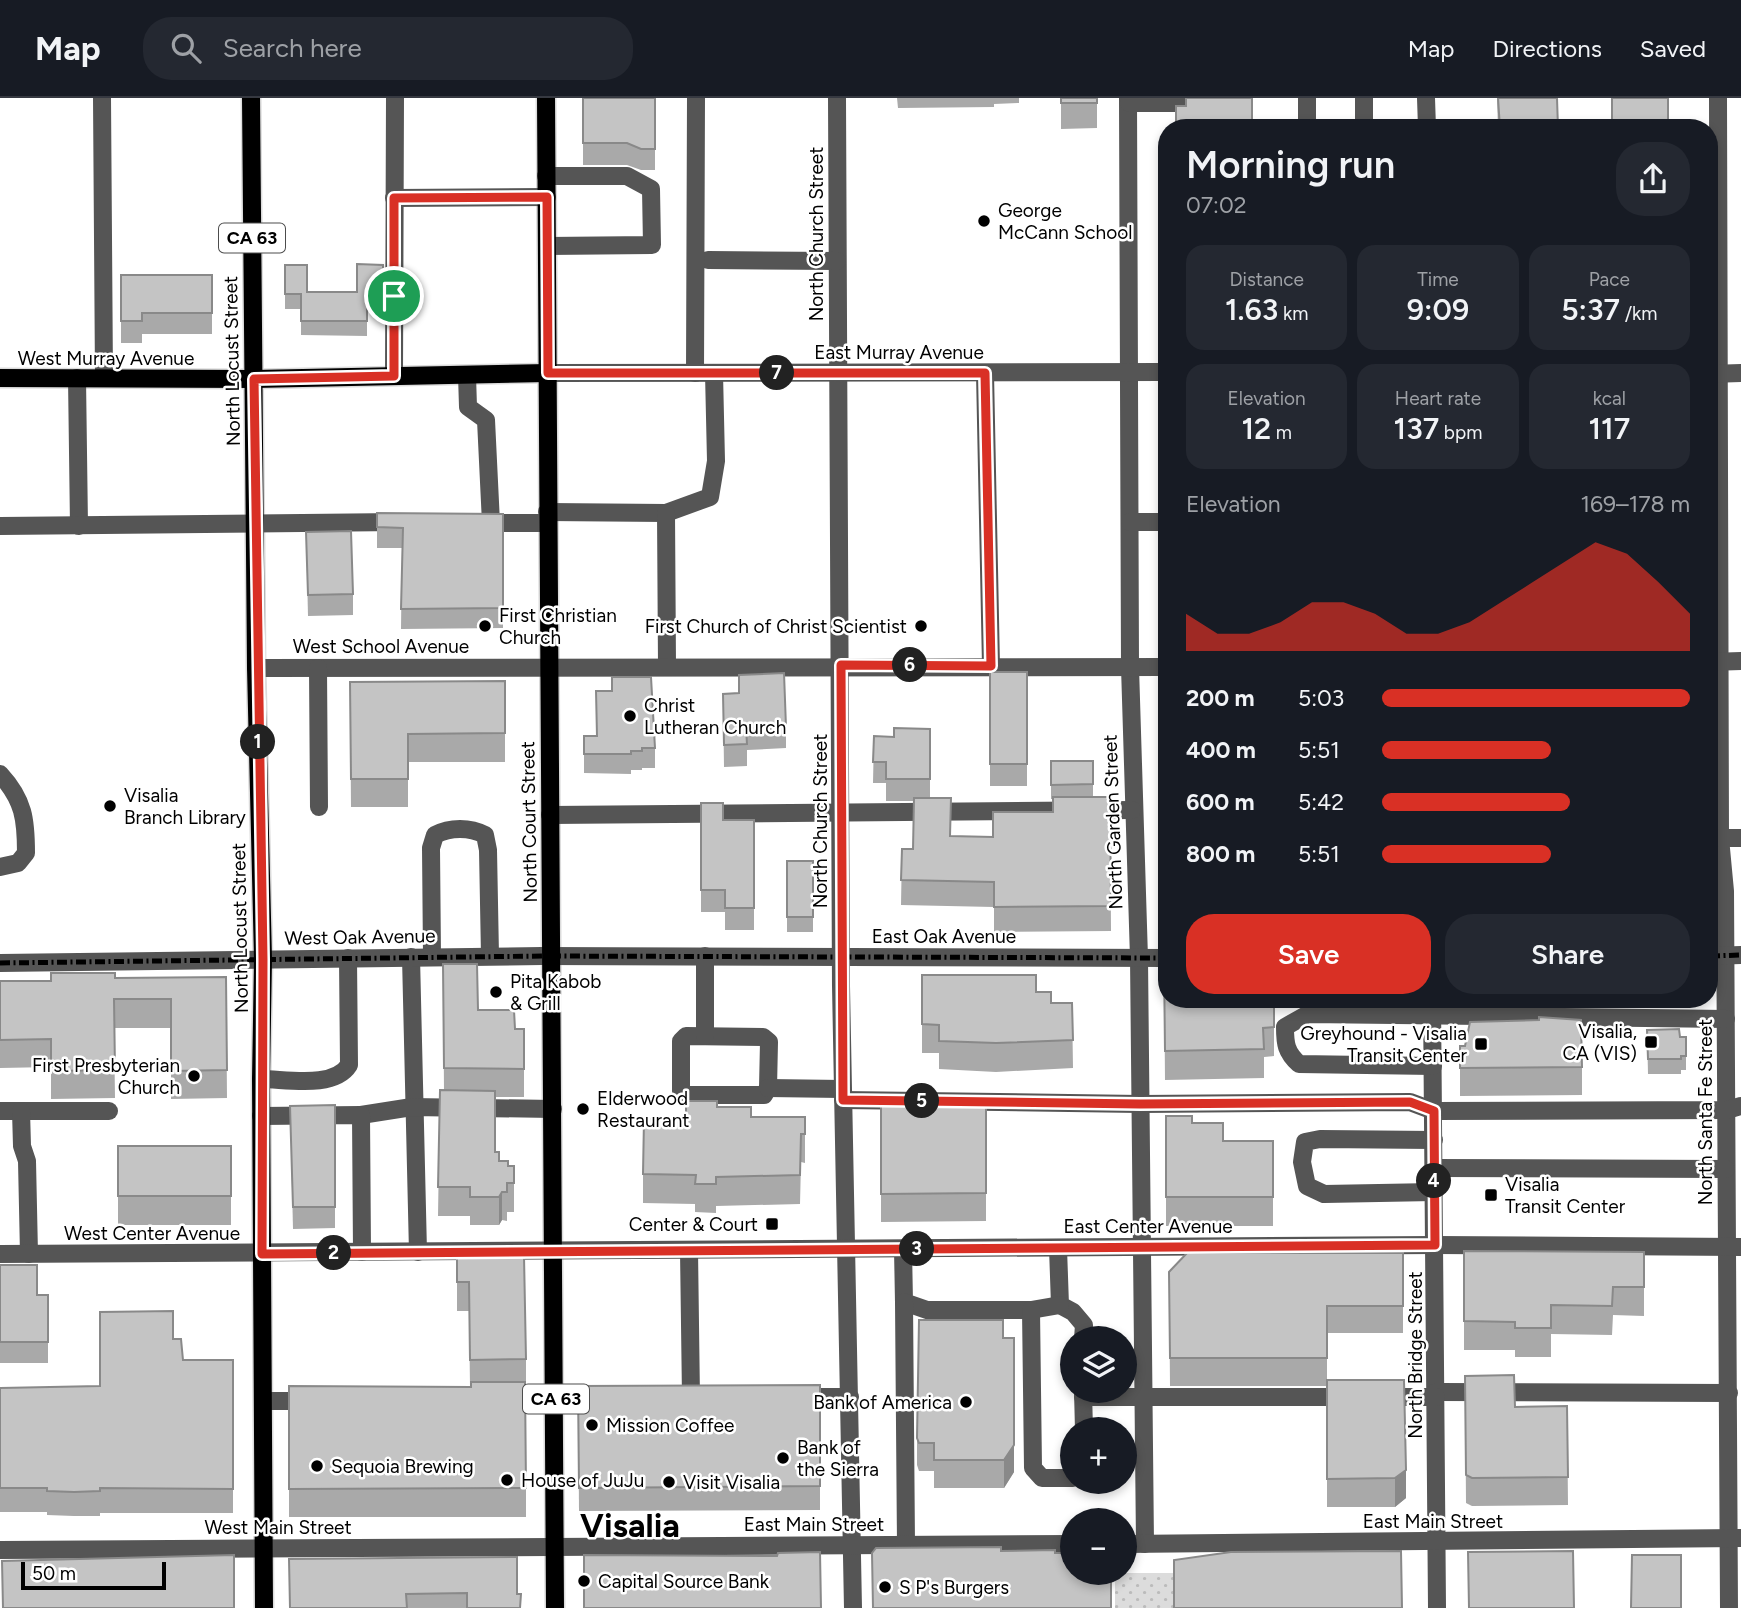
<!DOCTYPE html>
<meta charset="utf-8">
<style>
body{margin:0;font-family:Figtree,sans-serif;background:#242831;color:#f1f3f6;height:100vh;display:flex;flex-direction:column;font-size:26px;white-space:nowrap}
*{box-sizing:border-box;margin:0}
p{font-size:23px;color:#9ea1a6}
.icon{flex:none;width:38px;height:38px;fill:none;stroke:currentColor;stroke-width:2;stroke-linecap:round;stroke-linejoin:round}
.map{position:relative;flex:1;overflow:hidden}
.details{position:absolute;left:1158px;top:21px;width:560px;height:889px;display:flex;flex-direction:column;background:#171b24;border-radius:28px;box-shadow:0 4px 10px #0003}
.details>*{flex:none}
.controls{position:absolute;left:1060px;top:1228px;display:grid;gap:14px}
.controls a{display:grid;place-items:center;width:77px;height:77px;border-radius:50%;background:#171b24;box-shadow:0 4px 10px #0003;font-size:35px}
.scale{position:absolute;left:21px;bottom:18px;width:145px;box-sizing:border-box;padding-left:7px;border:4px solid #000;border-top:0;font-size:19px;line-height:24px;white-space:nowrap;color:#000;-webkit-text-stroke:5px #fff;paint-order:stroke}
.pin{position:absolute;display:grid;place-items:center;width:60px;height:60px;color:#fff;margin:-30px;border:4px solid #fff;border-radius:50%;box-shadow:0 2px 7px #0007}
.km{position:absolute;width:35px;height:35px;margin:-18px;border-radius:50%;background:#222;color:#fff;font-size:19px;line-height:35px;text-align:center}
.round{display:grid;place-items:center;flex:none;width:74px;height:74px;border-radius:28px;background:#242831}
.headline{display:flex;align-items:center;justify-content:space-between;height:119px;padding:0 28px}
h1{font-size:38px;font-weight:600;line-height:52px}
.metrics{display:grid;grid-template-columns:repeat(3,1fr);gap:10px;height:119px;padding:7px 28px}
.metrics div{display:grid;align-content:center;border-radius:18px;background:#242831;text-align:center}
.metrics b{font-size:30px;font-weight:600}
.metrics small{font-size:19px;font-weight:400}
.metrics p{font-size:19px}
.chart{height:196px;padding:14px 28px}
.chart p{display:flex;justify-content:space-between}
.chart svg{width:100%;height:126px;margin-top:7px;fill:#d93025;opacity:.7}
.primary-button{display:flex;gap:14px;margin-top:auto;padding:14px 28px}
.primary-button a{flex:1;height:80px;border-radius:28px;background:#d93025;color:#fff;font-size:28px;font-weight:600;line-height:80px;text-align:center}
.primary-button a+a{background:#242831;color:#f1f3f6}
ul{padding:0 28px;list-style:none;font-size:23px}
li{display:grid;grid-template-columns:112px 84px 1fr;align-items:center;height:52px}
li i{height:18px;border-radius:9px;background:#d93025}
header{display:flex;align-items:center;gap:42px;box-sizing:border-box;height:98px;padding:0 35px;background:#171b24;border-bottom:2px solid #363941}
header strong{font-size:33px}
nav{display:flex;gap:38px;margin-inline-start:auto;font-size:24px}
.search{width:490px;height:63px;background:#242831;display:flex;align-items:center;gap:18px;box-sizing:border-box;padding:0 24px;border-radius:28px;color:#9ea1a6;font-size:26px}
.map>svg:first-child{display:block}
.park{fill:url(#park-dots)}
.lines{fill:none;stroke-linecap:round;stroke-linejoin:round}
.major-casing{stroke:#dbdbdb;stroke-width:21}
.minor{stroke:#555;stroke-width:18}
.major{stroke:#000;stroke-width:18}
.rail{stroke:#000;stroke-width:5;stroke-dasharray:10 3.5 2 3.5;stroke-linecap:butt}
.wall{fill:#a9a9a9}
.shaded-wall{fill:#898989}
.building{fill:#c4c4c4;stroke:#898989;stroke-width:2}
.route-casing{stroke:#fff;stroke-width:14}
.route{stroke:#d93025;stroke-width:9}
.poi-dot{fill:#000;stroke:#fff;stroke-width:2.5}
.labels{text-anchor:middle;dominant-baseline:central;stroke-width:5;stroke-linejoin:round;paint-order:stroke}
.shield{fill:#fff;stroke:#4c4c4c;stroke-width:2}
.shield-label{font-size:18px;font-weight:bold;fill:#000}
.poi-label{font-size:19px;fill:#000;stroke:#fff;text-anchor:start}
.street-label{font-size:19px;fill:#000;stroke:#fff}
.town-label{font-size:33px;font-weight:bold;fill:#000;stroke:#fff}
</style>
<header>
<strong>Map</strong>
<div class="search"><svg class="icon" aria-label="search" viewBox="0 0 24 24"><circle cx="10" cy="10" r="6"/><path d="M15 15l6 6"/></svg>Search here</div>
<nav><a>Map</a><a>Directions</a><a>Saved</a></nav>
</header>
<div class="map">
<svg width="1741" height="1510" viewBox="0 0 1741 1510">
<defs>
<pattern id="park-dots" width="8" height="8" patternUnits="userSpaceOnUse" patternTransform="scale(1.75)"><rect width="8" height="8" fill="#dcdcdc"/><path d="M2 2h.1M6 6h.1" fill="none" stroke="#bbb" stroke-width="1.8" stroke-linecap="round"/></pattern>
</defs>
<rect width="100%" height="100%" fill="#fff"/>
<rect class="park" x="1115" y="1475" width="60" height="35"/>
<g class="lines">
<defs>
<g id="major">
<path d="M251,0L256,570L263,861L261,981L264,1510"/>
<path d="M546,0L555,1510"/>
<path d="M0,280L254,281L548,275"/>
</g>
</defs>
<use href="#major" class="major-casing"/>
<g class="minor">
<path d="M102,0L104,280"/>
<path d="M837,0L841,888L853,1510"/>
<path d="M1128,0L1130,569L1139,860L1145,1446"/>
<path d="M1307,0V30"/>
<path d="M1364,0V30"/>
<path d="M1426,0L1427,30"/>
<path d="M1718,0L1720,740L1725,793L1729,1510"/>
<path d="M1129,5H1243V0"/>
<path d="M546,78H627L651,91L652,147L547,148"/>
<path d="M394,100L547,99"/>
<path d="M708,162L837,163"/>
<path d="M548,275L1167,274"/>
<path d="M695,275L696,0"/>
<path d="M985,275L991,568"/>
<path d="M1710,276L1741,275"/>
<path d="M467,277L468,309L486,322L491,425"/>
<path d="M394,278L395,0"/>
<path d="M77,280L79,428"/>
<path d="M547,414L666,415L710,399L716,363L714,275"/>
<path d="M666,415L667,568"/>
<path d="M1130,424H1167"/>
<path d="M479,425H547"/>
<path d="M0,428L399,424"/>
<path d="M1710,564L1741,563"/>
<path d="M256,570L1167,569"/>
<path d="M318,570L319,709"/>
<path d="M0,676C24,702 26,722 26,755L18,765L0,769"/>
<path d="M550,717L1132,712"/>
<path d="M1720,740H1741"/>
<path d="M1710,858L1741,857"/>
<path d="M411,859L418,1154"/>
<path d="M432,859L431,750L435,737C450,729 470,729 485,737L488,752L490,858"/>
<path d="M0,865L542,858L1167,860"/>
<path d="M1432,901L1437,1510"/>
<path d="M686,938L763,939L769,944L768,990L764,997H687L681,993V943Z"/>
<path d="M705,938V858"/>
<path d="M1433,968L1299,966C1286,954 1285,946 1285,929L1308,916L1726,921"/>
<path d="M261,981C286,981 334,991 349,967L348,860"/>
<path d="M768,990L842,991"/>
<path d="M843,1002L1140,1006L1410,1004L1434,1013L1727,1012L1741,1008"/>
<path d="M0,1013H109"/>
<path d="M21,1013L22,1048L27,1063L29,1156"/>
<path d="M361,1017L412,1009L553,1011"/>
<path d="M261,1018L361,1017L362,1154"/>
<path d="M1434,1042L1320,1041L1305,1044L1302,1064L1307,1088L1324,1096L1434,1094"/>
<path d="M1434,1070L1726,1071"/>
<path d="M1058,1150L1060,1207L1073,1214L1084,1227L1083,1241"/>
<path d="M903,1151L904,1204L927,1212H1031L1060,1207"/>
<path d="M689,1152L691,1300"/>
<path d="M0,1156L1435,1147L1741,1149"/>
<path d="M904,1204L906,1447"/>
<path d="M1031,1212L1033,1370L1042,1380H1073"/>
<path d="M1083,1293L1084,1332"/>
<path d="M1436,1294L1729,1295"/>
<path d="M797,1299H850"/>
<path d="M1083,1299H1349"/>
<path d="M1380,1299H1436"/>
<path d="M503,1302L601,1301"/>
<path d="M264,1303H311"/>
<path d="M1125,1446L1741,1440"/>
<path d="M0,1452L1073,1446"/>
</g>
<use href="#major" class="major"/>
<g class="rail">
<path d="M1710,858L1741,857"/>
<path d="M0,865L542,858L1167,860"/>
</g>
</g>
<g class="wall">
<path d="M583,0H655V72H641L627,67H583Z"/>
<path d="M897,0H1019V5L994,6V9L898,10Z"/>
<path d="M1061,0H1097V30L1061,31Z"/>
<path d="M1497,0H1557L1558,30H1498Z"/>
<path d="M285,167L307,194H357L383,167V212H367V238L301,237V211H285Z"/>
<path d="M121,177H212V236H142V245H121Z"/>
<path d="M377,415L503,416V530L401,531L402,450H377Z"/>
<path d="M306,434L353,496V517L308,518Z"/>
<rect x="990" y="574" width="37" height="114"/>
<path d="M505,583V664H408V709H351L350,584Z"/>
<path d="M723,596L786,629V650L747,652V668L724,669Z"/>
<path d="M930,631V700L951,738L993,739L1053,714V701H1051V663H1093V699H1110L1111,833L994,834V809L901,807L902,751H913L914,703H886V685H873L874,638L894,639Z"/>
<path d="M584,638L655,650V670H642V672H631V676L584,675Z"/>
<path d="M701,705L723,722H754V832H725V814H701Z"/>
<rect x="787" y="763" width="26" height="71"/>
<path d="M1164,864L1274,901V958L1264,959V980L1165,982Z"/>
<path d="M443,866L478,912L515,931H524V999H495V1054L499,1063L508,1068H514V1114H507V1123L502,1122L499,1127H470V1118H438L440,992H444Z"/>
<path d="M922,877L1036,894L1051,905H1072L1073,970L996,974L939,971V955H922Z"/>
<path d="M226,879L227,1000L171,1001V930H114L115,1000L51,1001V969L0,970V883H51L115,880Z"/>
<path d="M1647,932L1680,939H1686V972H1681V976H1648Z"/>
<path d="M1460,948L1582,969V997L1460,998Z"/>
<path d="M986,1003V1123L881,1124V1004Z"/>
<path d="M335,1007V1130L293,1131L290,1008Z"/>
<path d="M717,1009L751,1019H805V1065L801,1064L800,1106L716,1108V1115L695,1114V1106L643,1105V1076L686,1021Z"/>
<path d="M1166,1018L1192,1025L1223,1043H1273V1128H1166Z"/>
<rect x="118" y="1048" width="113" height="79"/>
<path d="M1464,1153L1644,1154V1218L1613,1217L1612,1237L1551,1236V1259H1515V1252H1464Z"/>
<path d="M1403,1155V1235H1327V1282H1404L1406,1400L1395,1409H1327V1288H1170L1169,1174Z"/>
<path d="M457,1159L526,1261V1419H289V1288L470,1289L469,1213H457Z"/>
<path d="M0,1167L37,1197H48V1265H0Z"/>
<path d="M1003,1240L1014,1374L1004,1390H934V1373H919L917,1367V1340Z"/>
<path d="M173,1241L183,1262H233V1415H100V1418H74L47,1417V1414H0V1290L100,1288Z"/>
<path d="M1465,1278L1515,1309L1567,1308L1568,1407L1472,1408L1466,1405Z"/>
<path d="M820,1287V1412L579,1413L578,1288Z"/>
<path d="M289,1461L517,1496L521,1510H290Z"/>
</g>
<g class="shaded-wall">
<path d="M502,1094V1122L499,1127V1099Z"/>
<path d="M1014,1347V1374L1004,1390V1362Z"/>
<path d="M1406,1372V1400L1395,1409V1380Z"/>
</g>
<g class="building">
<path d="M583,0H655V51H641L627,45H583Z"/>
<rect x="1061" y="0" width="36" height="5"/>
<path d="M1186,0H1252V30H1176V8H1186Z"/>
<path d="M1498,0H1557L1558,30H1500Z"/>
<rect x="1612" y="0" width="56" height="30"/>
<path d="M357,166L383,167V197H367V223H301V196H285V167H307V194H357Z"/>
<path d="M121,177H212V215H142V223H121Z"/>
<path d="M377,415L503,416V510L401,511L403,430L377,429Z"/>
<path d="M351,433L353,496L308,497L306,434Z"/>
<rect x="990" y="574" width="37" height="92"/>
<path d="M784,575L786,629L746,630L747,646L724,647L723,596L739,595V577Z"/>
<path d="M612,579H651L655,650H642V653H631V656H584V638H597L596,593H612Z"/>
<path d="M505,583V635L408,636V681H351L350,584Z"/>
<path d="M894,630L930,631V681H886V664H873L874,638L894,639Z"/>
<path d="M1051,663H1093V686L1051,687Z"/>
<path d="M1053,699H1110L1111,808L994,809V784L901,782L902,751H913L914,700H951L950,738L993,739V714H1053Z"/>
<path d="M701,705H723V722H754V810H725V792H701Z"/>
<rect x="787" y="763" width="26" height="56"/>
<path d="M1167,861V901H1274V929L1263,930L1264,951L1165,953L1164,864Z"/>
<path d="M443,866H477L478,912H514L515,931H524V971L444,970Z"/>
<path d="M51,875H115V880L226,879L227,972L171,973V901H114L115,972L51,973V941L0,942V883H51Z"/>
<path d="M922,877H1036V894H1051V905H1072L1073,942L996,945L939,943V927L922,926Z"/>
<path d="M1539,919L1581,922L1582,969L1460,970V948H1465L1470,924L1539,922Z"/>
<path d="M1679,931L1680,939H1686V958H1681V961H1648L1647,932Z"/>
<path d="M440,992L495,993V1054H499V1063H508V1068H514V1085H507V1094H502L499,1099H470V1089H438Z"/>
<path d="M686,1003H717V1009H751V1019H805V1036H801L800,1077L716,1079V1086H695L696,1077L643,1076L644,1021H686Z"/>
<path d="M986,1003V1095L881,1096V1004Z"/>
<path d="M335,1007V1109H293L290,1008Z"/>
<path d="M1166,1018H1192V1025H1223V1043H1273V1099H1166Z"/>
<rect x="118" y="1048" width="113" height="50"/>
<path d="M1464,1153L1644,1154V1189H1613L1612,1208L1551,1207V1230H1515V1224L1464,1223Z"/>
<path d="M1187,1155H1403V1208H1327V1260H1170L1169,1174Z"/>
<path d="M524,1158L526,1261L470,1262L469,1184H457V1159Z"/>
<path d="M0,1167H37V1197H48V1244H0Z"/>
<path d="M173,1213V1241H181L183,1262H233V1391L100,1390V1393L74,1394L47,1393V1390H0V1290L100,1288V1214Z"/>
<path d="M919,1222H1003V1240H1014V1347L1004,1362H934V1345H919L917,1340Z"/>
<path d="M1514,1277L1515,1309L1567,1308L1568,1379L1472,1380L1466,1377L1465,1278Z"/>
<path d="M1327,1282H1404L1406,1372L1395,1380L1327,1381Z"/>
<path d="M471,1284H525L526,1390L289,1391V1288L471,1289Z"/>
<path d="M820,1287V1388L579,1390L578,1288Z"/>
<path d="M1001,1449V1453L1055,1452V1455H1073V1475H1111V1510H873L872,1455L876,1450Z"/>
<path d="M1401,1453L1402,1510H1174V1462L1231,1454Z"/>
<path d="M1573,1453L1574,1510H1469L1468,1454Z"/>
<path d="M820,1454L821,1510H584V1457L777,1458L778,1455Z"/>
<path d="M234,1457V1510H3L2,1463Z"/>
<path d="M1632,1457H1681V1510H1631Z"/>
<path d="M517,1459V1496H521L520,1510H467V1495L406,1496L407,1510H290L289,1461Z"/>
</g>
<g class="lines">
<defs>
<path id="route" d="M547,99L548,275H985L991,568L841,567L843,1002L1140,1006L1410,1004L1434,1013L1435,1147L262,1156L263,861L254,281L394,278V100Z"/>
</defs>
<use href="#route" class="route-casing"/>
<use href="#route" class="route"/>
</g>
<g class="poi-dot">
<circle cx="984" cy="123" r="7"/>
<circle cx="485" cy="528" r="7"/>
<circle cx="921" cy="528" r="7"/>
<circle cx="630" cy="618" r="7"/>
<circle cx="110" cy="708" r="7"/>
<circle cx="496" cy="894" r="7"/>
<rect x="1644" y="937" width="14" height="14" rx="3.5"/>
<rect x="1474" y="939" width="14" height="14" rx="3.5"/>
<circle cx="194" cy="978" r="7"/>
<circle cx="583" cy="1011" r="7"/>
<rect x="1484" y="1090" width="14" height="14" rx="3.5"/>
<rect x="765" y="1119" width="14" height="14" rx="3.5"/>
<circle cx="966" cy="1304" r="7"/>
<circle cx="592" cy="1327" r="7"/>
<circle cx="783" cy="1360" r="7"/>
<circle cx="317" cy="1368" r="7"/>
<circle cx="507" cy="1382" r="7"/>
<circle cx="669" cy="1384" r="7"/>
<circle cx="584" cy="1483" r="7"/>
<circle cx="885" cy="1489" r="7"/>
</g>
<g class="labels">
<g class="shield">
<rect x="219" y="125.5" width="66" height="29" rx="5"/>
<rect x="523" y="1286.5" width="66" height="29" rx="5"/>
</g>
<g class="shield-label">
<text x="252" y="140">CA 63</text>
<text x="556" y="1301">CA 63</text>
</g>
<g class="poi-label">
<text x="998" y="112">George<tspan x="998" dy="22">McCann School</tspan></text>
<text x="499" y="517">First Christian<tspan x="499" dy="22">Church</tspan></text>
<text x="907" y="528" text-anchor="end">First Church of Christ Scientist</text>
<text x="644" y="607">Christ<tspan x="644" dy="22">Lutheran Church</tspan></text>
<text x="124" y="697">Visalia<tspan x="124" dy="22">Branch Library</tspan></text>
<text x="510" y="883">Pita Kabob<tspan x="510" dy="22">&amp; Grill</tspan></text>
<text x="1637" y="933" text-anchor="end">Visalia,<tspan x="1637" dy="22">CA (VIS)</tspan></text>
<text x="1467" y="935" text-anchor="end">Greyhound - Visalia<tspan x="1467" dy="22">Transit Center</tspan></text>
<text x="180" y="967" text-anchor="end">First Presbyterian<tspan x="180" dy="22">Church</tspan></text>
<text x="597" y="1000">Elderwood<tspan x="597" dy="22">Restaurant</tspan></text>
<text x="1505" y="1086">Visalia<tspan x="1505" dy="22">Transit Center</tspan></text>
<text x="758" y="1126" text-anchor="end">Center &amp; Court</text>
<text x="952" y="1304" text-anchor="end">Bank of America</text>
<text x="606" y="1327">Mission Coffee</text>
<text x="797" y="1349">Bank of<tspan x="797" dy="22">the Sierra</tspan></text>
<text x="331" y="1368">Sequoia Brewing</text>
<text x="521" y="1382">House of JuJu</text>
<text x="683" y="1384">Visit Visalia</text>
<text x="598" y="1483">Capital Source Bank</text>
<text x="899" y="1489">S P's Burgers</text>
</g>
<g class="street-label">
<text transform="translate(816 136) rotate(-90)">North Church Street</text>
<text x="899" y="254">East Murray Avenue</text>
<text x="106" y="260">West Murray Avenue</text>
<text transform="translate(232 263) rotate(-91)">North Locust Street</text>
<text x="381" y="548">West School Avenue</text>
<text transform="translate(820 723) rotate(-90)">North Church Street</text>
<text transform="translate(529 724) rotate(-91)">North Court Street</text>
<text transform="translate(1113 724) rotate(-92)">North Garden Street</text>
<text transform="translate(240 830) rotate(-91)">North Locust Street</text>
<text x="944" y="838">East Oak Avenue</text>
<text transform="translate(360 839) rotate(-1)">West Oak Avenue</text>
<text transform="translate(1705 1014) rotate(-90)">North Santa Fe Street</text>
<text x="1148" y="1128">East Center Avenue</text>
<text x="152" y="1135">West Center Avenue</text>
<text transform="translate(1415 1257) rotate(-90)">North Bridge Street</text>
<text x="1433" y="1423">East Main Street</text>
<text x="814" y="1426">East Main Street</text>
<text x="278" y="1429">West Main Street</text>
</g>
<g class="town-label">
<text x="630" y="1427">Visalia</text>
</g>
</g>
</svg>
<div class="controls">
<a><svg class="icon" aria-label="layers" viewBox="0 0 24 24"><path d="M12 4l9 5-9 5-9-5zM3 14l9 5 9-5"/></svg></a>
<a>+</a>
<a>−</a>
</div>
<div class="scale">50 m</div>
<div class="pin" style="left:394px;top:198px;background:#1e9e55"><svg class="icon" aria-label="arrive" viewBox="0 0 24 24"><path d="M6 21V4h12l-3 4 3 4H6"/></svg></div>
<b class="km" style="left:258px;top:644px">1</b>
<b class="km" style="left:334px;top:1155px">2</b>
<b class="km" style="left:917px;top:1151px">3</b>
<b class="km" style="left:1434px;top:1083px">4</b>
<b class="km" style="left:922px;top:1003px">5</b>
<b class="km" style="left:910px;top:567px">6</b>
<b class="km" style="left:777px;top:275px">7</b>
<section class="details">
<div class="headline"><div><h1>Morning run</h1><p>07:02</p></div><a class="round"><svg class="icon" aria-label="share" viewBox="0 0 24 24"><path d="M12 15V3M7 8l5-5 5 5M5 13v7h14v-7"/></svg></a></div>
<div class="metrics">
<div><p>Distance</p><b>1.63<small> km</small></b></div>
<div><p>Time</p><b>9:09</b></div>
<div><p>Pace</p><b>5:37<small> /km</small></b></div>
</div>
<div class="metrics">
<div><p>Elevation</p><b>12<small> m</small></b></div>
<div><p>Heart rate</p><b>137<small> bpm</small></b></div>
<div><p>kcal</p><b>117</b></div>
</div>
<div class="chart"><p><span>Elevation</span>169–178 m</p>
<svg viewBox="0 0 160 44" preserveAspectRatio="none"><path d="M0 44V31L10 38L20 38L30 34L40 27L50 27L60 31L70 38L80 38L90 34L100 27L110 20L120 13L130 6L140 10L150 20L160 31V44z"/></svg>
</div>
<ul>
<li><b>200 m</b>5:03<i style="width:100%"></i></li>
<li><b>400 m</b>5:51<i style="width:55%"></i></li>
<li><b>600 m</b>5:42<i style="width:61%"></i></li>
<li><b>800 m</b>5:51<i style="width:55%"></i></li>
</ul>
<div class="primary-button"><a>Save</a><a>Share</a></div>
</section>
</div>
